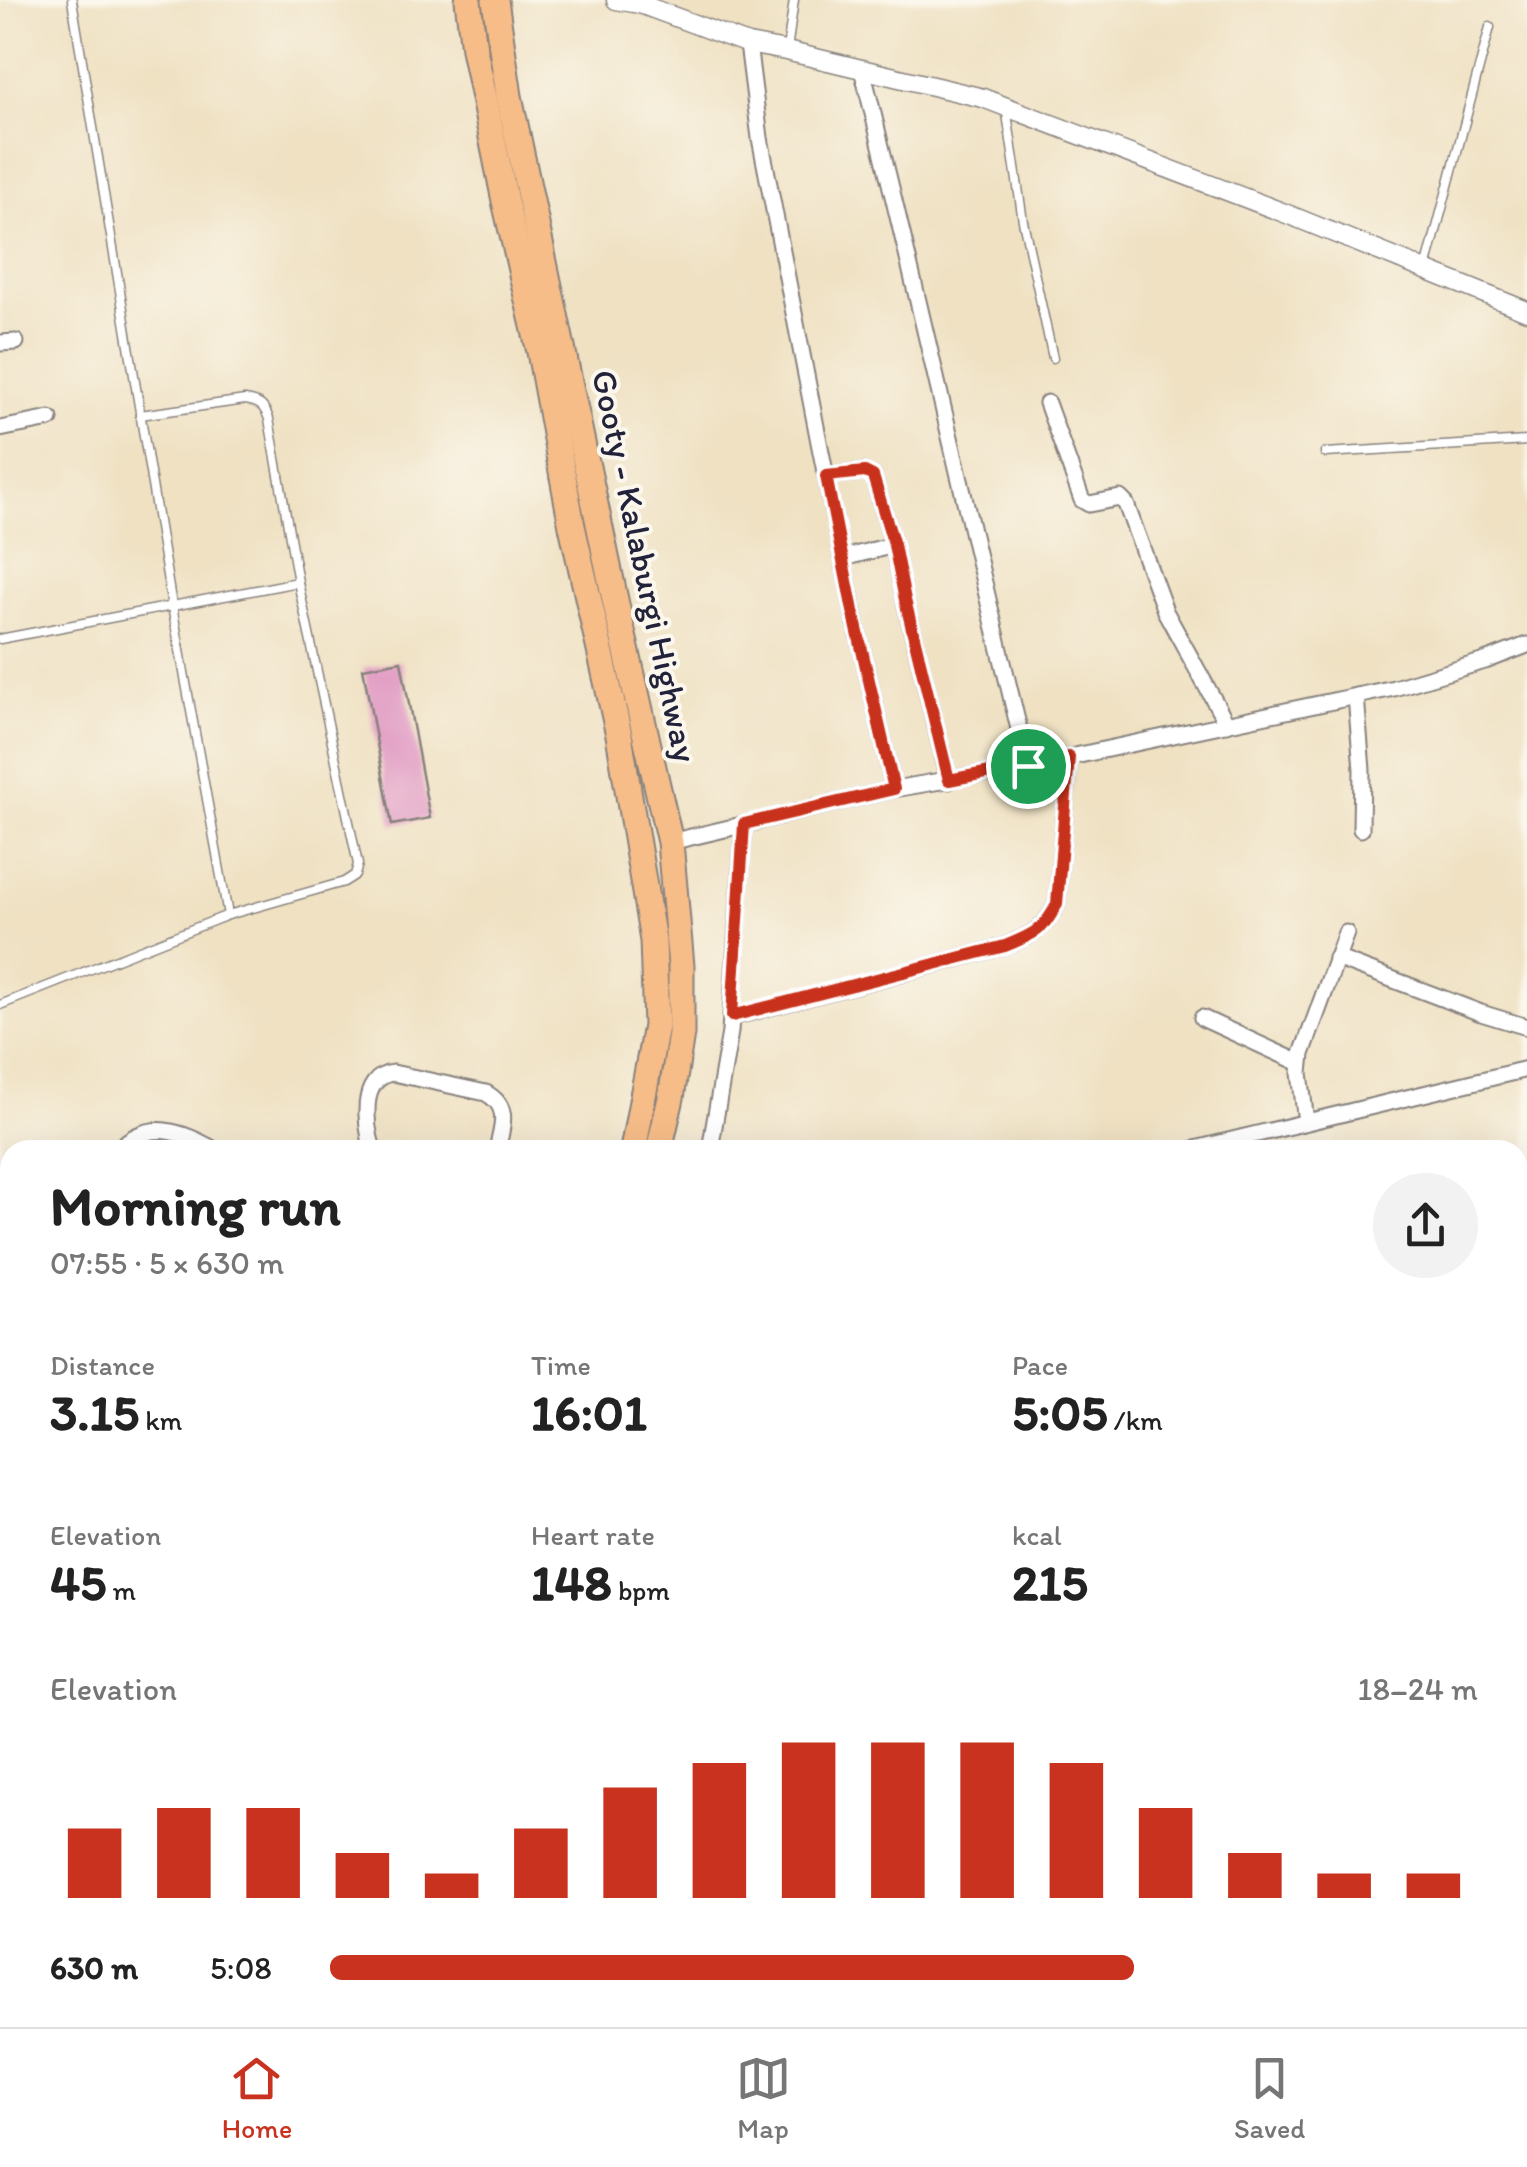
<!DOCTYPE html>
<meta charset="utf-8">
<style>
body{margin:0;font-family:Itim,sans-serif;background:#f2f2f2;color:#222;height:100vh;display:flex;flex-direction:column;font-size:38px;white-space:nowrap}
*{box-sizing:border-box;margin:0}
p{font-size:32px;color:#767676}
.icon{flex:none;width:55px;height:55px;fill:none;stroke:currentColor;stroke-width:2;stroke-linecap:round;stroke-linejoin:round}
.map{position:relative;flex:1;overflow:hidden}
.panel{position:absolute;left:0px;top:1140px;width:1528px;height:888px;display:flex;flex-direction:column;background:#fff;border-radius:30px 30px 0 0;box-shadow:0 10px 40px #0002}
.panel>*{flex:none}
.pin{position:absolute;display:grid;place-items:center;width:85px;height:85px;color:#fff;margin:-42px;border:5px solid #fff;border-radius:50%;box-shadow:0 2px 10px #0007}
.round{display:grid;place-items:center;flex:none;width:105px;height:105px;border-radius:52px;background:#f2f2f2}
.headline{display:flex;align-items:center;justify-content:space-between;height:170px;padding:0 50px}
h1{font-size:55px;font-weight:700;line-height:75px}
.stats{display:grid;grid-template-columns:repeat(3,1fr);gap:15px;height:170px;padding:10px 50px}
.stats div{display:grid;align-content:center}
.stats b{font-size:50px;font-weight:700}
.stats small{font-size:28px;font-weight:400}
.stats p{font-size:28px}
.chart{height:280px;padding:20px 50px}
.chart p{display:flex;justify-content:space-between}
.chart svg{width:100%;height:180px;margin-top:10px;stroke:#c8321e;stroke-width:6}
ul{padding:0 50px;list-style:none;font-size:32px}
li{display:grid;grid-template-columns:160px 120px 1fr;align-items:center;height:75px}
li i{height:25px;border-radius:12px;background:#c8321e}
.tab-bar{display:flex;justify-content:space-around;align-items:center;height:140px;border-top:2px solid #e0e0e0;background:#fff;font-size:28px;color:#767676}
.tab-bar a{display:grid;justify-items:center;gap:5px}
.tab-bar .selected{color:#c8321e}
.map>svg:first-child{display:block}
.building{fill:#e29fc5}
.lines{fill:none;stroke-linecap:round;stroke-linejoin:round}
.service-casing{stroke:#88827e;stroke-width:11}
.minor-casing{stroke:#88827e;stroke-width:19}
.tertiary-casing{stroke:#88827e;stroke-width:21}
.trunk-casing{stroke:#88827e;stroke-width:29}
.service{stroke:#fff;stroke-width:8}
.minor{stroke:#fff;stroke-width:15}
.tertiary{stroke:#fff;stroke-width:18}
.trunk{stroke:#f7bd88;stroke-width:25}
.route-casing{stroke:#fff;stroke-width:20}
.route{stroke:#c8321e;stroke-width:12}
.labels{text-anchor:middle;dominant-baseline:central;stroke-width:8;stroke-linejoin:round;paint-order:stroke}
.street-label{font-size:35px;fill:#22223b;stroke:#fbf7ec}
</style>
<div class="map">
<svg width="1527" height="2027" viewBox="0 0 1527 2027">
<rect width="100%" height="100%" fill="#fbf7ec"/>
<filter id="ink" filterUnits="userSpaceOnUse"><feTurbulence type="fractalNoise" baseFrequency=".01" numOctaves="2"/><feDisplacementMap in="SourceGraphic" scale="20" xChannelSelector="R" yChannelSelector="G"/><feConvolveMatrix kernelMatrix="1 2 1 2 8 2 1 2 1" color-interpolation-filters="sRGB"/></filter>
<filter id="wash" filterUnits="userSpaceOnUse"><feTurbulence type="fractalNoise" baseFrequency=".0048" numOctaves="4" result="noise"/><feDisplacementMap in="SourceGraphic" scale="40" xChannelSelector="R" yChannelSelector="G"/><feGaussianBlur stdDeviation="2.25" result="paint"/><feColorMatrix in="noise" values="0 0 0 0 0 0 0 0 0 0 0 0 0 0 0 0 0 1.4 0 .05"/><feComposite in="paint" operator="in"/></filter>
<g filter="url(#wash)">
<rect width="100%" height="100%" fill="#efe1c2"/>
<g id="blocks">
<path class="building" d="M401,661L430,818L392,825L363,668Z"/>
</g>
</g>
<g filter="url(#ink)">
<use href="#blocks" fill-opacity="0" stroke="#88827e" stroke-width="2.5"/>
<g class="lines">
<defs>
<g id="service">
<path d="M72,0L172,606L228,915"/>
<path d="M787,50L794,0"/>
<path d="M1006,107L1023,221L1053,358"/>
<path d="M1426,269L1490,27"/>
<path d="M1325,453L1527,441"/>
<path d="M0,639L298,582"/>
<path d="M0,1005L228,915L344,882L355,875L358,864L356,855L298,582L269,419C264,405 259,402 245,400L140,415"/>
</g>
<g id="minor">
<path d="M748,44L760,138L819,442L853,611L894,789"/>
<path d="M862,69C920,301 971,534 1028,766"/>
<path d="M0,343L16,342"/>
<path d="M1047,403L1082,500L1089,504L1120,498L1126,504L1165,611L1227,724"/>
<path d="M0,429L50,419"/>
<path d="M826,476L865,472L873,476L894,545L905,601L949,781"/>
<path d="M843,558L894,545"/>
<path d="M1356,696L1362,770L1361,829"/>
<path d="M670,842L894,789L1028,766L1394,688L1485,661L1527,645"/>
<path d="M1336,958L1481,1013L1527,1027"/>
<path d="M732,1017L1005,946C1032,935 1044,930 1057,904L1069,757"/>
<path d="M1202,1018L1300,1063"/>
<path d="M1306,1122L1300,1073L1302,1054L1346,933"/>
<path d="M117,1150C150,1118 180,1131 215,1150"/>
<path d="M373,1150C366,1126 358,1077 393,1073L486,1093C511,1107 502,1127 497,1150"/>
<path d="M710,1150L730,1032L744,824"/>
<path d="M1191,1150L1527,1069"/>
<path d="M1518,1259L1527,1257"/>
<path d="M0,1265L10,1251"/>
<path d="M0,1310L9,1349"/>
<path d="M1518,1453L1527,1451"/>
<path d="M0,1466L10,1468"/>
<path d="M0,1579L10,1581"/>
<path d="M1518,1681L1527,1679"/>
<path d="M0,1689L10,1691"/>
<path d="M0,1803L10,1805"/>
<path d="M0,1913L10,1915"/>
<path d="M126,2027L128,2018"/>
</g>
<g id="tertiary">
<path d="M616,0L640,4L748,44L786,51L983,98L1287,214L1527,311"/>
<path d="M1518,1889L1527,1887"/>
<path d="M1518,1913L1527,1911"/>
<path d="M436,2018L474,2027"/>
<path d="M507,2027L636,2018"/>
<path d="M947,2027L1077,2018"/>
</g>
<g id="trunk">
<path d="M468,0L474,49L505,201L540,352L572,526L619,735L653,941L656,1026L633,1150"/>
<path d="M495,0L509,96L617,609L670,842L681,966V1034L671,1098L659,1150"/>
<path d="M358,2027L364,2018"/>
<path d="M389,2027L394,2018"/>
</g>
</defs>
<use href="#service" class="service-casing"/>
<use href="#minor" class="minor-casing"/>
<use href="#tertiary" class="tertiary-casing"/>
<use href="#trunk" class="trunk-casing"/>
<use href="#service" class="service"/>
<use href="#minor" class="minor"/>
<use href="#tertiary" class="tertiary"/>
<use href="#trunk" class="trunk"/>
</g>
</g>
<g class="lines" filter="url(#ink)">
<defs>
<path id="route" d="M865,472L873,476L894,545L905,600L949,780L1069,757L1057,904C1044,931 1032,935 1005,946L732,1016L744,824L894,789L853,611L826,476Z"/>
</defs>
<use href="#route" class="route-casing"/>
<use href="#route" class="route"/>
</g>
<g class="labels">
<g class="street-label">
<text transform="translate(645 566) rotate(78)">Gooty - Kalaburgi Highway</text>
</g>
</g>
</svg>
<div class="pin" style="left:1028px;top:766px;background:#1e9e55"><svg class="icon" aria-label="arrive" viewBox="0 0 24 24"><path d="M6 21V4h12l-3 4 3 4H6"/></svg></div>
<section class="panel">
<div class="headline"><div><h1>Morning run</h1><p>07:55 · 5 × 630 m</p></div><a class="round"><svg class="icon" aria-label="share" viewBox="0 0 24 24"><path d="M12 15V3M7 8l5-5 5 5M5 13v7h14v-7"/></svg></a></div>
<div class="stats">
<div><p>Distance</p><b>3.15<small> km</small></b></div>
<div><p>Time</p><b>16:01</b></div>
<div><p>Pace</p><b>5:05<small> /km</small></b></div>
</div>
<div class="stats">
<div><p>Elevation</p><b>45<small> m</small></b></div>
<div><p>Heart rate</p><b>148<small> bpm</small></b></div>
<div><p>kcal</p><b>215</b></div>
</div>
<div class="chart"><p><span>Elevation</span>18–24 m</p>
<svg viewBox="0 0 160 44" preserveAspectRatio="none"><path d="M5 44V27M15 44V22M25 44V22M35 44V33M45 44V38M55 44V27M65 44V17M75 44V11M85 44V6M95 44V6M105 44V6M115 44V11M125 44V22M135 44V33M145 44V38M155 44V38"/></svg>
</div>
<ul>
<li><b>630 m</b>5:08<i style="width:70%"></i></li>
</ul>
</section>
</div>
<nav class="tab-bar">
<a class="selected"><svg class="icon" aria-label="home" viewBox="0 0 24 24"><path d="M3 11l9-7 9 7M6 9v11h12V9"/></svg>Home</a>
<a><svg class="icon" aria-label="map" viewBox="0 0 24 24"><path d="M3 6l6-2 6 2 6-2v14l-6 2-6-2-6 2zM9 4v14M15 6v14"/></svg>Map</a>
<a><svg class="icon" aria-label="saved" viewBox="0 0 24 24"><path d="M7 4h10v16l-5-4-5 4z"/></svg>Saved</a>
</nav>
